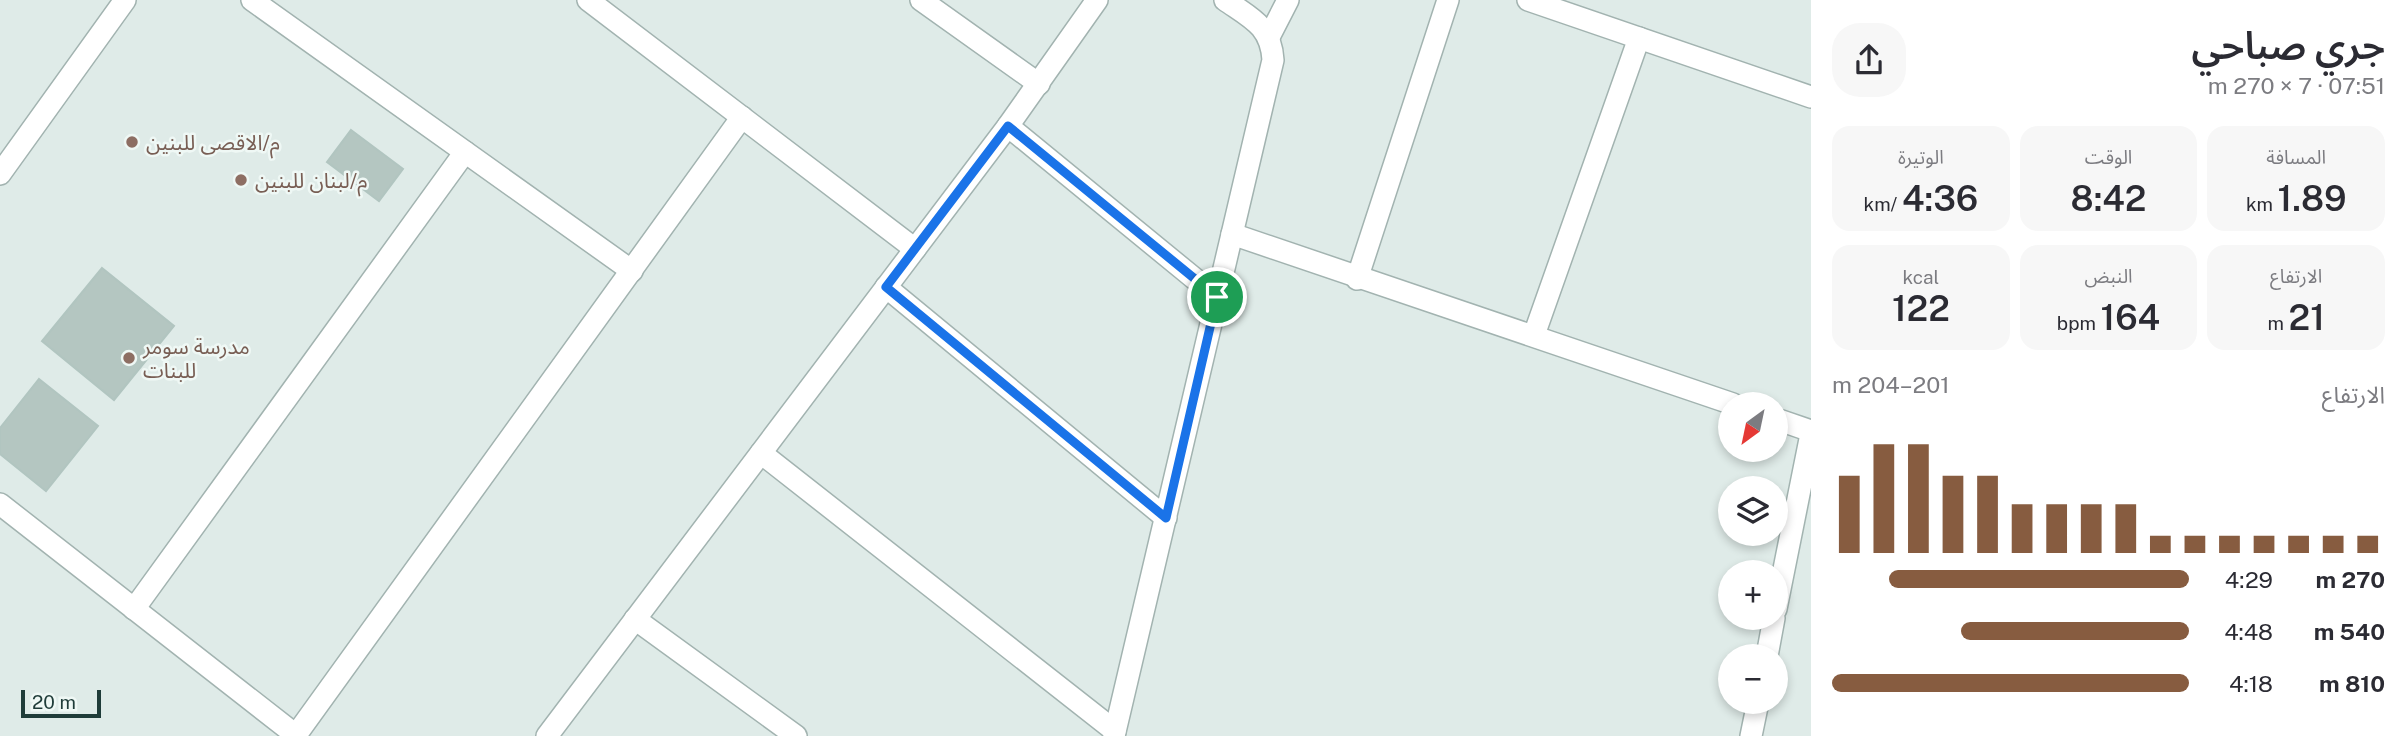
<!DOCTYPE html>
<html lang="ar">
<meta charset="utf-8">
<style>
body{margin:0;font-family:"Public Sans","Noto Sans Arabic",sans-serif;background:#f7f7f7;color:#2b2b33;direction:rtl;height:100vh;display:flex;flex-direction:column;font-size:26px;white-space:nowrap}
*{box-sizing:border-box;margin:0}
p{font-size:23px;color:#7c7c81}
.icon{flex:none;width:38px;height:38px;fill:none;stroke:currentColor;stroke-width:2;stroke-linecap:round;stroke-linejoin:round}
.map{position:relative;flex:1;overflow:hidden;direction:ltr}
.drawer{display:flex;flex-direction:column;background:#fff;width:595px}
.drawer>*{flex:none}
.needle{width:46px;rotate:213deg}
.tools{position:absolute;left:1718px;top:392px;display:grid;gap:14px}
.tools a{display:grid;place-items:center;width:70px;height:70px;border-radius:50%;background:#fff;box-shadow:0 4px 10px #0003;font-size:35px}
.scale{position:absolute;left:21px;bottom:18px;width:80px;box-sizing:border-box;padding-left:7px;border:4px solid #1f3c39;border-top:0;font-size:19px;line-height:24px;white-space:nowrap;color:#1f3c39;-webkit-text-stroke:5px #eff8f5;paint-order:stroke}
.pin{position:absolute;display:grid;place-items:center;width:60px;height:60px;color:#fff;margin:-30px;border:4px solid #fff;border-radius:50%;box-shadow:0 2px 7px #0007}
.round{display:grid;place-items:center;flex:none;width:74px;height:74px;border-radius:28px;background:#f7f7f7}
.head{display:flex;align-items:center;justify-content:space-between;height:119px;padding:0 21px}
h1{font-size:38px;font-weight:600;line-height:52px}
.metrics{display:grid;grid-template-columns:repeat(3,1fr);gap:10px;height:119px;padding:7px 21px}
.metrics div{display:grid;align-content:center;border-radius:18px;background:#f7f7f7;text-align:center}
.metrics b{font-size:35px;font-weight:600}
.metrics small{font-size:19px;font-weight:400}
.metrics p{font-size:19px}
.chart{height:196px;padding:14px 21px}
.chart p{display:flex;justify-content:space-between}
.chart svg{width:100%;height:126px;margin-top:7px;stroke:#875c40;stroke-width:6}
ul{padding:0 21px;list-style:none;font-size:23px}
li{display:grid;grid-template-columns:112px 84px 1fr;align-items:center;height:52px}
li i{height:18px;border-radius:9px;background:#875c40}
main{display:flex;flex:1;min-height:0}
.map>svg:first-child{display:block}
.building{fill:#b4c6c1;stroke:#b1c5c0;stroke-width:2}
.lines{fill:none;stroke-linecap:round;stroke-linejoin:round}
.minor-casing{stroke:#a2b3b0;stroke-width:24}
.tertiary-casing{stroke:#a2b3b0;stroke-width:24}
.minor{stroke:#fff;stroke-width:21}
.tertiary{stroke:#fff;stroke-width:21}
.route-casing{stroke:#fff;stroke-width:14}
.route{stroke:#1a73e8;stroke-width:9}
.education-dot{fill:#8d6e63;stroke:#eff8f5;stroke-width:2.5}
.labels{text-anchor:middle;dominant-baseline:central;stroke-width:5;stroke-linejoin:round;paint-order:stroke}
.education-label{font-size:21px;fill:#785e54;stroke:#eff8f5;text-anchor:start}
</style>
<main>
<section class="drawer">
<div class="head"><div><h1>جري صباحي</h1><p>07:51 · 7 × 270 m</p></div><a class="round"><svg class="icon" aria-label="share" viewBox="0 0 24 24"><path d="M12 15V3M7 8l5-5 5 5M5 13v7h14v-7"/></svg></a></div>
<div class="metrics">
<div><p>المسافة</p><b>1.89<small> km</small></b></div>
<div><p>الوقت</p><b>8:42</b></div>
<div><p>الوتيرة</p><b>4:36<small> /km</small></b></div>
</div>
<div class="metrics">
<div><p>الارتفاع</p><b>21<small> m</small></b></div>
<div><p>النبض</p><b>164<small> bpm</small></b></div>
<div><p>kcal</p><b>122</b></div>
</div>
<div class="chart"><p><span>الارتفاع</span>201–204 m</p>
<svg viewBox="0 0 160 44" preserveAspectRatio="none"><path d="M5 44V17M15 44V6M25 44V6M35 44V17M45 44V17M55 44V27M65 44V27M75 44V27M85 44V27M95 44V38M105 44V38M115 44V38M125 44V38M135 44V38M145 44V38M155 44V38"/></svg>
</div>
<ul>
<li><b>270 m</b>4:29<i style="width:84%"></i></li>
<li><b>540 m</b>4:48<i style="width:64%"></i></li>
<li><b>810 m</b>4:18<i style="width:100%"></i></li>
</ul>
</section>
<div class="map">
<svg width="1811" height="736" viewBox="0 0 1811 736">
<rect width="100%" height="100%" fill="#dfebe8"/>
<g class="building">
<path d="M351,130L403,169L379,201L327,162Z"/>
<path d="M102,268L174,326L114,400L42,341Z"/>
<path d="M39,379L98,426L46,491L0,454V428Z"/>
</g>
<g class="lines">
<defs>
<g id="minor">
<path d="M252,0L632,271"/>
<path d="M588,0L915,249"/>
<path d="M921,0L1039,84"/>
<path d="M1528,0L1811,97"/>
<path d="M1269,37L1288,0"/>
<path d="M1008,126L1217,297"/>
<path d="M0,174L125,0"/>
<path d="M1232,234L1733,404"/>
<path d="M1357,279L1448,0"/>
<path d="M886,287L1166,518"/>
<path d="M1534,335L1639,38"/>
<path d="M1776,419L1811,431"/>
<path d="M761,453L1115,731"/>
<path d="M0,504L297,736"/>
<path d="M134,609L465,152"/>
<path d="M1776,609L1811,434"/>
<path d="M635,619L796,736"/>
<path d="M1767,656L1774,618"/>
<path d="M296,735L742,117"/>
<path d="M1114,736L1273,60C1271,26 1251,18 1225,0"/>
<path d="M1751,736L1758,702"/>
</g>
<path id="tertiary" d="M547,736L1008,126L1097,0"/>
</defs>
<use href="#minor" class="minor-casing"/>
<use href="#tertiary" class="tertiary-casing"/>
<use href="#minor" class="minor"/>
<use href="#tertiary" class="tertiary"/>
</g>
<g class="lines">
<defs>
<path id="route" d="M1008,126L1217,297L1166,518L886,287Z"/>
</defs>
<use href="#route" class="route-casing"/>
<use href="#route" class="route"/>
</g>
<g class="education-dot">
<circle cx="132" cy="142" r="7"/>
<circle cx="241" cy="180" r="7"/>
<circle cx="129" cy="358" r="7"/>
</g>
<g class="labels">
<g class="education-label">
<text x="146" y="142">م/الاقصى للبنين</text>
<text x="255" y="180">م/لبنان للبنين</text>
<text x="143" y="346">مدرسة سومر<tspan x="143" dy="24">للبنات</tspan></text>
</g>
</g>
</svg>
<div class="tools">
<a><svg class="needle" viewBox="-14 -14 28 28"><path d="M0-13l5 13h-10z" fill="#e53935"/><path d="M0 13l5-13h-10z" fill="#7c7c81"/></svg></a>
<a><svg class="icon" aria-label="layers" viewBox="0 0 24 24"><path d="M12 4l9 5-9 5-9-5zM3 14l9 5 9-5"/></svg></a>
<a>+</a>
<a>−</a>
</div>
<div class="scale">20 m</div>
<div class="pin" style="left:1217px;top:297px;background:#1e9e55"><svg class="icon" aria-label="arrive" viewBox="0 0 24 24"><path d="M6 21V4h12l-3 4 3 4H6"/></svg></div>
</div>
</main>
